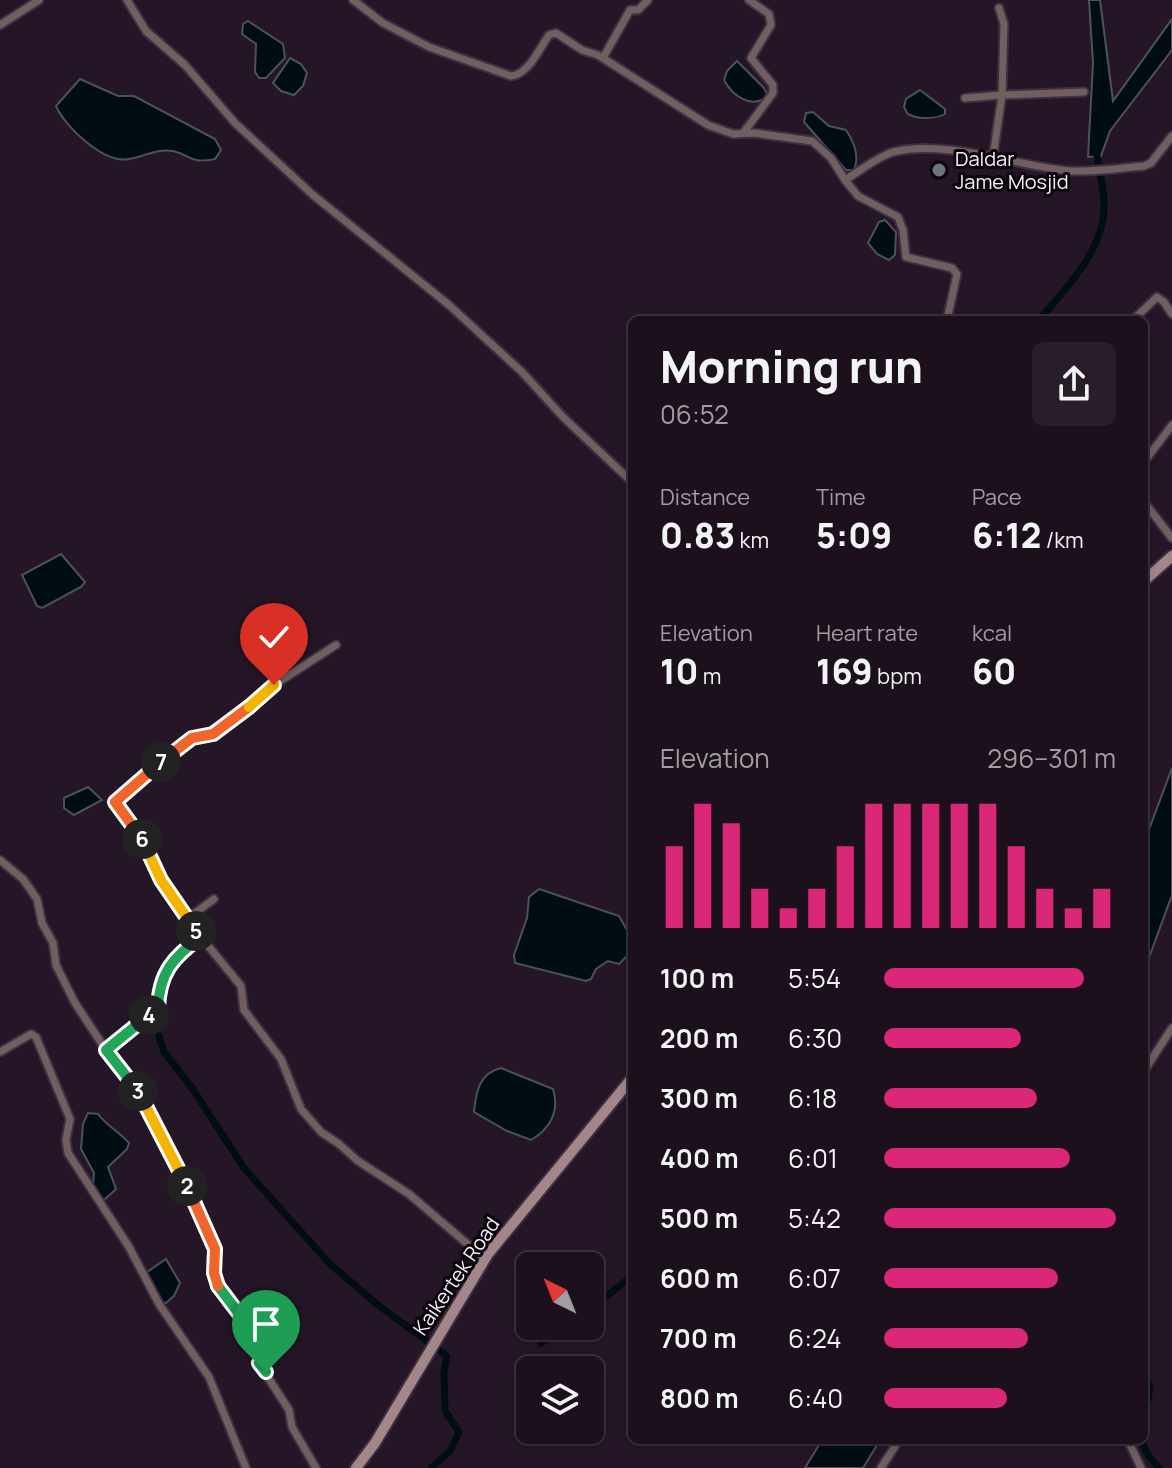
<!DOCTYPE html>
<meta charset="utf-8">
<style>
body{margin:0;font-family:Manrope,sans-serif;background:#281e29;color:#f1f3f6;height:100vh;display:flex;flex-direction:column;font-size:30px;white-space:nowrap}
*{box-sizing:border-box;margin:0}
p{font-size:26px;color:#a09da3}
.icon{flex:none;width:44px;height:44px;fill:none;stroke:currentColor;stroke-width:2;stroke-linecap:round;stroke-linejoin:round}
.map{position:relative;flex:1;overflow:hidden}
.details{position:absolute;left:628px;top:316px;width:520px;height:1128px;display:flex;flex-direction:column;background:#1b101c;border-radius:12px;box-shadow:0 4px 12px #0003,0 0 0 2px #39303b}
.details>*{flex:none}
.needle{width:52px;rotate:317deg}
.buttons{position:absolute;left:516px;top:1252px;display:grid;gap:16px}
.buttons a{display:grid;place-items:center;width:88px;height:88px;border-radius:12px;background:#1b101c;box-shadow:0 4px 12px #0003,0 0 0 2px #39303b;font-size:40px}
.pin{position:absolute;display:grid;place-items:center;width:68px;height:68px;color:#fff;margin:-82px -34px;border-radius:50% 50% 50% 0;rotate:-45deg;box-shadow:0 0 8px #0007}
.pin .icon{rotate:45deg}
.km{position:absolute;width:40px;height:40px;margin:-20px;border-radius:50%;background:#222;color:#fff;font-size:22px;line-height:40px;text-align:center}
.round{display:grid;place-items:center;flex:none;width:84px;height:84px;border-radius:12px;background:#281e29}
.summary{display:flex;align-items:center;justify-content:space-between;height:136px;padding:0 32px}
h1{font-size:44px;font-weight:800;line-height:60px}
.stats{display:grid;grid-template-columns:repeat(3,1fr);gap:12px;height:136px;padding:8px 32px}
.stats div{display:grid;align-content:center}
.stats b{font-size:34px;font-weight:800}
.stats small{font-size:22px;font-weight:400}
.stats p{font-size:22px}
.chart{height:224px;padding:16px 32px}
.chart p{display:flex;justify-content:space-between}
.chart svg{width:100%;height:144px;margin-top:8px;stroke:#db2777;stroke-width:6}
ul{padding:0 32px;list-style:none;font-size:26px}
li{display:grid;grid-template-columns:128px 96px 1fr;align-items:center;height:60px}
li i{height:20px;border-radius:10px;background:#db2777}
.map>svg:first-child{display:block}
.water{fill:#000e14;stroke:#4b5259;stroke-width:2}
.lines{fill:none;stroke-linecap:round;stroke-linejoin:round}
.canal{stroke:#000e14;stroke-width:7}
.minor-casing{stroke:#3e3040;stroke-width:11}
.secondary-casing{stroke:#3e3040;stroke-width:14}
.minor{stroke:#715f60;stroke-width:7}
.secondary{stroke:#a38687;stroke-width:10}
.split-1-casing{stroke:#fff;stroke-width:16}
.split-2-casing{stroke:#fff;stroke-width:16}
.split-3-casing{stroke:#fff;stroke-width:16}
.split-4-casing{stroke:#fff;stroke-width:16}
.split-5-casing{stroke:#fff;stroke-width:16}
.split-6-casing{stroke:#fff;stroke-width:16}
.split-7-casing{stroke:#fff;stroke-width:16}
.split-8-casing{stroke:#fff;stroke-width:16}
.split-9-casing{stroke:#fff;stroke-width:16}
.split-1{stroke:#22a559;stroke-width:10}
.split-2{stroke:#f0652b;stroke-width:10}
.split-3{stroke:#f5b400;stroke-width:10}
.split-4{stroke:#22a559;stroke-width:10}
.split-5{stroke:#22a559;stroke-width:10}
.split-6{stroke:#f5b400;stroke-width:10}
.split-7{stroke:#f0652b;stroke-width:10}
.split-8{stroke:#f0652b;stroke-width:10}
.split-9{stroke:#f5b400;stroke-width:10}
.worship-dot{fill:#6b7280;stroke:#09050a;stroke-width:3}
.labels{text-anchor:middle;dominant-baseline:central;stroke-width:6;stroke-linejoin:round;paint-order:stroke}
.poi-label{font-size:20px;fill:#f9effb;stroke:#09050a;text-anchor:start}
.street-label{font-size:20px;fill:#f9effb;stroke:#09050a}
</style>
<div class="map">
<svg width="1172" height="1468" viewBox="0 0 1172 1468">
<rect width="100%" height="100%" fill="#241626"/>
<g class="water">
<path d="M1089,0H1100L1113,101L1172,19V50L1110,131L1101,156L1088,157L1093,63Z"/>
<path d="M248,21L283,44L285,58L266,78H259L255,72L256,44L242,34L243,24Z"/>
<path d="M290,58L301,64L307,73L303,86L294,95L281,91L273,83Z"/>
<path d="M737,61L764,88L768,96C751,110 732,95 724,80L727,71Z"/>
<path d="M80,79L118,96H134L215,139L221,150L215,159C188,164 194,156 173,151C159,148 142,157 129,159C104,164 65,127 56,106Z"/>
<path d="M920,90L945,109V114C936,119 915,120 907,113L904,107L906,99Z"/>
<path d="M813,112L829,126L846,130C854,142 860,156 854,170H846L804,122L806,113Z"/>
<path d="M885,220L896,232L895,255L889,260L877,254L868,243L879,222Z"/>
<path d="M61,554L85,582L81,587L42,608L37,606L22,575Z"/>
<path d="M1172,768V895L1144,971V843Z"/>
<path d="M88,787L102,800L74,815L64,808V798Z"/>
<path d="M539,889L619,916L628,932V955L619,964L608,961L596,969L591,979L586,981L515,963L514,955L527,918L529,897Z"/>
<path d="M501,1068L553,1089C560,1111 550,1129 531,1140L507,1131L474,1112C476,1092 479,1073 501,1068Z"/>
<path d="M88,1113L98,1114C107,1126 118,1131 129,1143L127,1149L108,1167L116,1189L103,1201L93,1185L94,1173L81,1149L83,1124Z"/>
<path d="M166,1259L180,1283L174,1296L166,1303L161,1302L147,1272Z"/>
<path d="M822,1440H880L863,1468H805Z"/>
</g>
<g class="lines">
<g class="canal">
<path d="M1039,320C1066,288 1106,249 1104,203C1104,184 1097,166 1096,147"/>
<path d="M159,1036L164,1052L192,1088L244,1168L330,1264L378,1305L447,1356L444,1372L445,1411L459,1432L450,1451L431,1468"/>
<path d="M590,1309L632,1276"/>
<path d="M541,1343L566,1326"/>
<path d="M1144,1373L1150,1388L1144,1418"/>
<path d="M1141,1440L1148,1455L1159,1468"/>
</g>
<defs>
<g id="minor">
<path d="M127,0L146,31L185,65L235,123L313,195L449,305L522,372L563,417L632,482"/>
<path d="M353,0L383,23L429,47L511,76C529,74 539,49 549,35L556,33L582,50L598,55L708,125L733,134L754,133L812,141L831,158L845,180C860,171 877,157 893,152C945,139 1017,166 1070,171C1094,172 1120,168 1144,166L1151,163L1172,136"/>
<path d="M0,25L39,0"/>
<path d="M603,58L630,10H638L648,0"/>
<path d="M965,98L1002,95L1004,24L999,8"/>
<path d="M744,132L773,93V85L751,58L771,25L769,14L749,0"/>
<path d="M993,157L1002,95L1084,92"/>
<path d="M845,180L858,196L898,217L903,230L906,257L952,268L957,274L947,320"/>
<path d="M1133,320L1157,297L1164,302L1172,314"/>
<path d="M1144,462L1172,425"/>
<path d="M1144,502L1172,538"/>
<path d="M0,860L23,879L37,899L42,923L53,943L56,965L75,1003L106,1050L158,1009C159,973 173,958 201,937L241,986L244,1010L281,1059L301,1109L321,1132L339,1144L358,1161L409,1194L485,1259"/>
<path d="M187,919L214,899"/>
<path d="M201,937L174,903L161,880L146,846L115,802L116,799L192,738L213,734L274,685L336,645"/>
<path d="M106,1050L143,1097L178,1166L215,1249L214,1273L216,1285L265,1348L266,1353L260,1365L289,1410L292,1427L316,1468"/>
<path d="M0,1052L31,1034L36,1037L70,1119L66,1140L68,1153L129,1247L159,1304L209,1377L246,1468"/>
<path d="M1144,1071L1172,1028"/>
<path d="M1128,1440L1141,1468"/>
<path d="M881,1468L899,1440"/>
</g>
<g id="secondary">
<path d="M1144,581L1172,556"/>
<path d="M356,1468L375,1443L488,1254L632,1078"/>
</g>
</defs>
<use href="#minor" class="minor-casing"/>
<use href="#secondary" class="secondary-casing"/>
<use href="#minor" class="minor"/>
<use href="#secondary" class="secondary"/>
</g>
<g class="lines">
<defs>
<path id="split-1" d="M218,1286L265,1348L266,1353L259,1363L266,1372"/>
<path id="split-2" d="M187,1186L215,1249L214,1273L218,1286"/>
<path id="split-3" d="M138,1091L187,1186"/>
<path id="split-4" d="M138,1091L106,1050L149,1015"/>
<path id="split-5" d="M149,1015L158,1009C159,973 173,957 201,937L196,931"/>
<path id="split-6" d="M142,839L161,880L196,931"/>
<path id="split-7" d="M142,839L115,802L161,762"/>
<path id="split-8" d="M161,762L192,738L213,734L249,707"/>
<path id="split-9" d="M249,707L274,685"/>
</defs>
<use href="#split-1" class="split-1-casing"/>
<use href="#split-2" class="split-2-casing"/>
<use href="#split-3" class="split-3-casing"/>
<use href="#split-4" class="split-4-casing"/>
<use href="#split-5" class="split-5-casing"/>
<use href="#split-6" class="split-6-casing"/>
<use href="#split-7" class="split-7-casing"/>
<use href="#split-8" class="split-8-casing"/>
<use href="#split-9" class="split-9-casing"/>
<use href="#split-1" class="split-1"/>
<use href="#split-2" class="split-2"/>
<use href="#split-3" class="split-3"/>
<use href="#split-4" class="split-4"/>
<use href="#split-5" class="split-5"/>
<use href="#split-6" class="split-6"/>
<use href="#split-7" class="split-7"/>
<use href="#split-8" class="split-8"/>
<use href="#split-9" class="split-9"/>
</g>
<circle class="worship-dot" cx="939" cy="170" r="8"/>
<g class="labels">
<g class="poi-label">
<text x="955" y="158">Daldar<tspan x="955" dy="23">Jame Mosjid</tspan></text>
</g>
<g class="street-label">
<text transform="translate(456 1276) rotate(-56)">Kaikertek Road</text>
</g>
</g>
</svg>
<div class="buttons">
<a><svg class="needle" viewBox="-14 -14 28 28"><path d="M0-13l5 13h-10z" fill="#e53935"/><path d="M0 13l5-13h-10z" fill="#a09da3"/></svg></a>
<a><svg class="icon" aria-label="layers" viewBox="0 0 24 24"><path d="M12 4l9 5-9 5-9-5zM3 14l9 5 9-5"/></svg></a>
</div>
<div class="pin" style="left:266px;top:1372px;background:#1e9e55"><svg class="icon" aria-label="arrive" viewBox="0 0 24 24"><path d="M6 21V4h12l-3 4 3 4H6"/></svg></div>
<div class="pin" style="left:274px;top:685px;background:#d93025"><svg class="icon" aria-label="check" viewBox="0 0 24 24"><path d="M5 12l5 5 9-10"/></svg></div>
<b class="km" style="left:187px;top:1186px">2</b>
<b class="km" style="left:138px;top:1091px">3</b>
<b class="km" style="left:149px;top:1015px">4</b>
<b class="km" style="left:196px;top:931px">5</b>
<b class="km" style="left:142px;top:839px">6</b>
<b class="km" style="left:161px;top:762px">7</b>
<section class="details">
<div class="summary"><div><h1>Morning run</h1><p>06:52</p></div><a class="round"><svg class="icon" aria-label="share" viewBox="0 0 24 24"><path d="M12 15V3M7 8l5-5 5 5M5 13v7h14v-7"/></svg></a></div>
<div class="stats">
<div><p>Distance</p><b>0.83<small> km</small></b></div>
<div><p>Time</p><b>5:09</b></div>
<div><p>Pace</p><b>6:12<small> /km</small></b></div>
</div>
<div class="stats">
<div><p>Elevation</p><b>10<small> m</small></b></div>
<div><p>Heart rate</p><b>169<small> bpm</small></b></div>
<div><p>kcal</p><b>60</b></div>
</div>
<div class="chart"><p><span>Elevation</span>296–301 m</p>
<svg viewBox="0 0 160 44" preserveAspectRatio="none"><path d="M5 44V19M15 44V6M25 44V12M35 44V32M45 44V38M55 44V32M65 44V19M75 44V6M85 44V6M95 44V6M105 44V6M115 44V6M125 44V19M135 44V32M145 44V38M155 44V32"/></svg>
</div>
<ul>
<li><b>100 m</b>5:54<i style="width:86%"></i></li>
<li><b>200 m</b>6:30<i style="width:59%"></i></li>
<li><b>300 m</b>6:18<i style="width:66%"></i></li>
<li><b>400 m</b>6:01<i style="width:80%"></i></li>
<li><b>500 m</b>5:42<i style="width:100%"></i></li>
<li><b>600 m</b>6:07<i style="width:75%"></i></li>
<li><b>700 m</b>6:24<i style="width:62%"></i></li>
<li><b>800 m</b>6:40<i style="width:53%"></i></li>
</ul>
</section>
</div>
